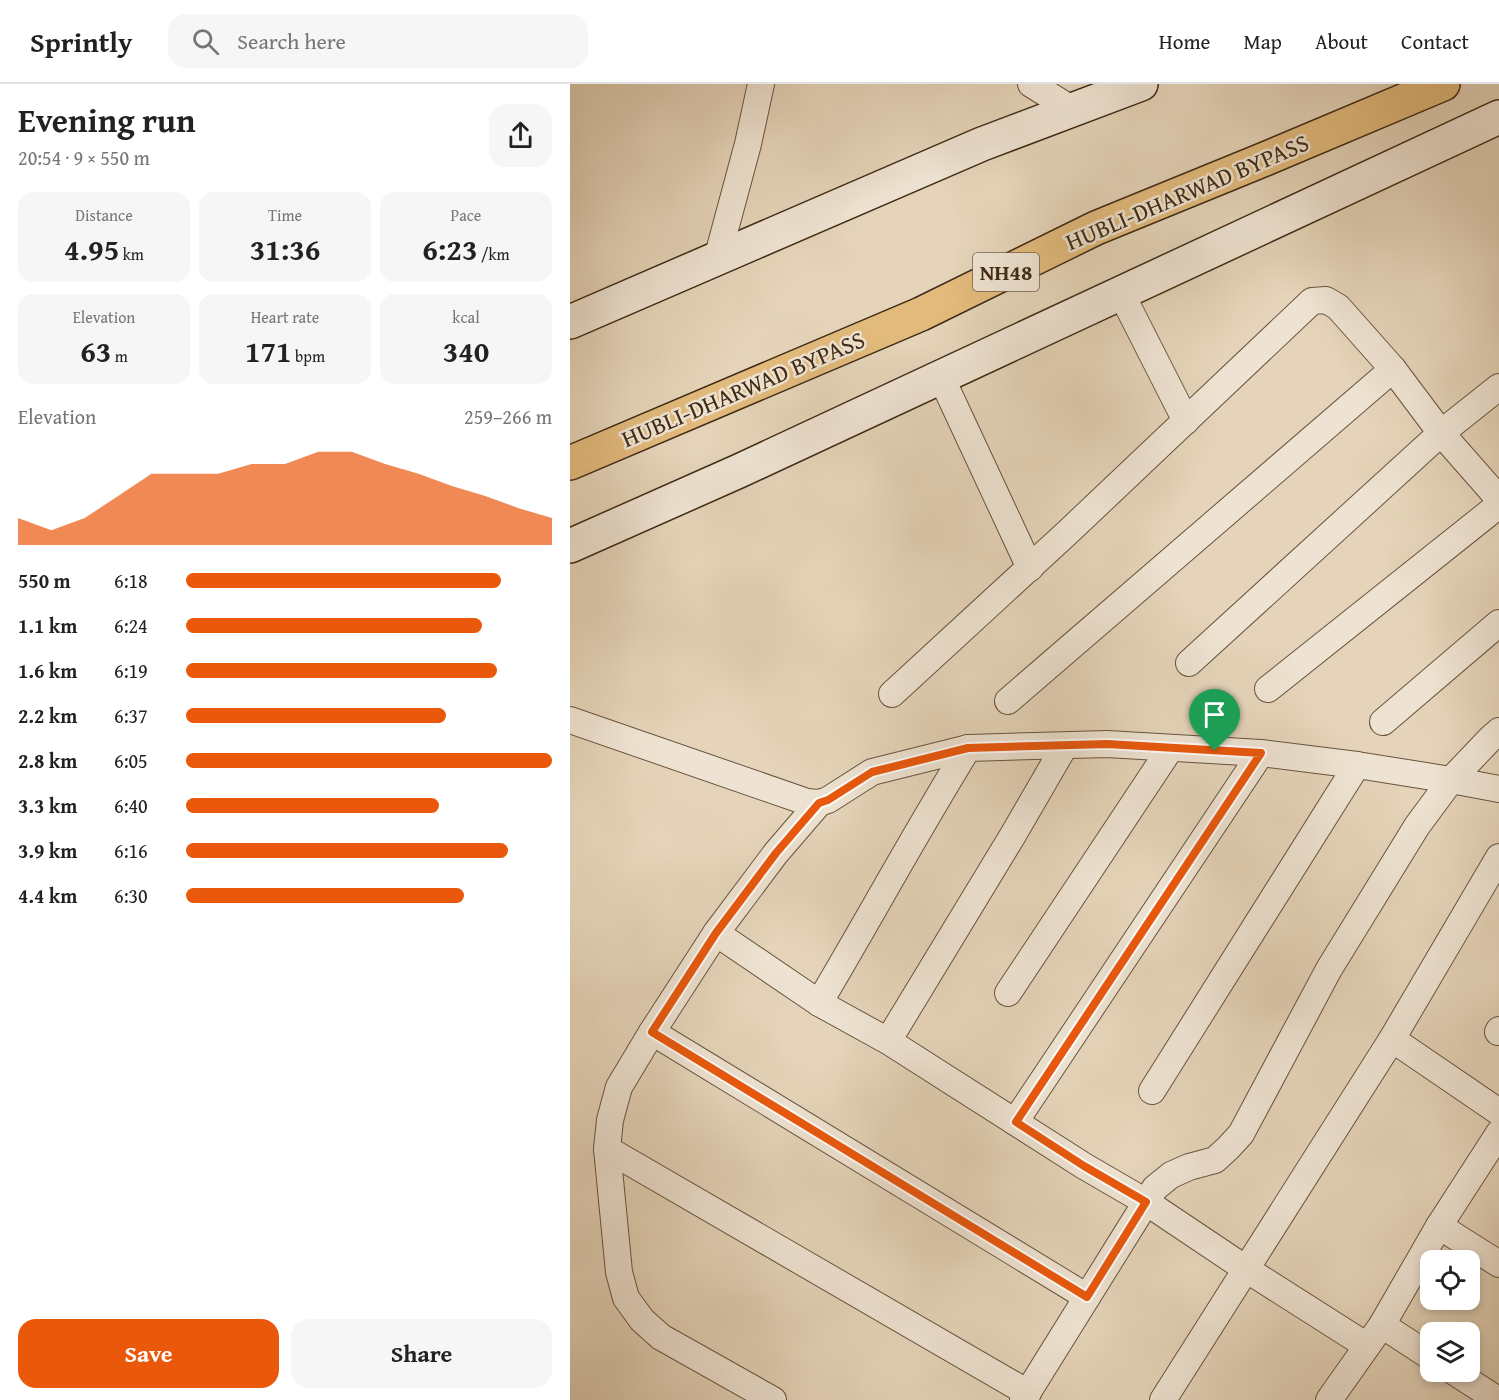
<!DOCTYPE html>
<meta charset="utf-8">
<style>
body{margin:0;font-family:"Gentium Book Plus",serif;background:#f6f6f6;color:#222;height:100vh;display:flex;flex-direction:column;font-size:22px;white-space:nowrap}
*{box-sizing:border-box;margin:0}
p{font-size:20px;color:#767676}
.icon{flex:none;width:33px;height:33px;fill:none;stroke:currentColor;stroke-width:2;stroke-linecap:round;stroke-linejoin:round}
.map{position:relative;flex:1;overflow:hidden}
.panel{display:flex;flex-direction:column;background:#fff;width:570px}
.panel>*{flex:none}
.fabs{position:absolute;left:850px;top:1166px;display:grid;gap:12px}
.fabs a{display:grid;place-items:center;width:60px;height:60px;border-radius:12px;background:#fff;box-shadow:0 3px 9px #0003;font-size:30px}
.pin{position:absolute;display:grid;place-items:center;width:51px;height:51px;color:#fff;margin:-62px -26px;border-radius:50% 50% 50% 0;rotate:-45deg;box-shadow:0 0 6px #0007}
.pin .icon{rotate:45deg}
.round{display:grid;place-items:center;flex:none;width:63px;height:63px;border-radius:18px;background:#f6f6f6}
.head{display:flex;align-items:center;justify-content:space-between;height:102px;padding:0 18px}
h1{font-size:33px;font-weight:600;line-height:45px}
.stats{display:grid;grid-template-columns:repeat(3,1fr);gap:9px;height:102px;padding:6px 18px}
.stats div{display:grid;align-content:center;border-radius:15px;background:#f6f6f6;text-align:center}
.stats b{font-size:30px;font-weight:600}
.stats small{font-size:16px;font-weight:400}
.stats p{font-size:16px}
.chart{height:168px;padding:12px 18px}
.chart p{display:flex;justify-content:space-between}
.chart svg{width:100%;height:108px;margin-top:6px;fill:#ea580c;opacity:.7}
.cta{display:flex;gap:12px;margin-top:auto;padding:12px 18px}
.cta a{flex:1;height:69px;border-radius:18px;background:#ea580c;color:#fff;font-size:24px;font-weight:600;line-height:69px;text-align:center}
.cta a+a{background:#f6f6f6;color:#222}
ul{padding:0 18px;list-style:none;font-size:20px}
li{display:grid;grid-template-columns:96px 72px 1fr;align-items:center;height:45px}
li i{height:15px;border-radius:8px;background:#ea580c}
header{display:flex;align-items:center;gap:36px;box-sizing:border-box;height:84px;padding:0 30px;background:#fff;border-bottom:2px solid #e0e0e0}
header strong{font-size:28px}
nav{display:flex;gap:33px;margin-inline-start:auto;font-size:21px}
.search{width:420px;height:54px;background:#f6f6f6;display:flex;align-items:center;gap:15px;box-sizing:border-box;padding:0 21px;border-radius:18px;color:#767676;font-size:22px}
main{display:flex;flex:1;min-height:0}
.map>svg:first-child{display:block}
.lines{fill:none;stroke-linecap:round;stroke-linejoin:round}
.street-casing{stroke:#68543e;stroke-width:28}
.secondary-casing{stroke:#3f2a15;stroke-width:36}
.highway-casing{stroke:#3f2a15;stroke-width:36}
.street{stroke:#eee3d2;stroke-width:26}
.secondary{stroke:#eee3d2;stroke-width:33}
.highway{stroke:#e2ba7c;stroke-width:33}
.route-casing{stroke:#fff;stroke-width:12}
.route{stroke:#ea580c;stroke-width:8}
.labels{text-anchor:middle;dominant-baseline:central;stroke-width:5;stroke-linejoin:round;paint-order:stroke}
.shield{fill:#eee3d2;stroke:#74624e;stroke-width:1.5}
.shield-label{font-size:22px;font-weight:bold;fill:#3f2a15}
.street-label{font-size:24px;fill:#3f2a15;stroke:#eee3d2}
</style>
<header>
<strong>Sprintly</strong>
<div class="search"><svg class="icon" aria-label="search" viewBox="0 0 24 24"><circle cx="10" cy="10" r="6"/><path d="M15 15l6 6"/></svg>Search here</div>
<nav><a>Home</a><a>Map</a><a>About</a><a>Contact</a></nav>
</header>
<main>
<section class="panel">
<div class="head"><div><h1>Evening run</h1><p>20:54 · 9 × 550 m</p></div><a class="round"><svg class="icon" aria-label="share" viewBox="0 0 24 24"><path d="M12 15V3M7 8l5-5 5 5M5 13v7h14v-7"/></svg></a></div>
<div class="stats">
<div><p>Distance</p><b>4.95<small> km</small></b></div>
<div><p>Time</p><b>31:36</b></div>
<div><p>Pace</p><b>6:23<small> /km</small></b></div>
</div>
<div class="stats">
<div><p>Elevation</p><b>63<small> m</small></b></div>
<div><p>Heart rate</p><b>171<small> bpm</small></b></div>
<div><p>kcal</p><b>340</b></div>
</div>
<div class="chart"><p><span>Elevation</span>259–266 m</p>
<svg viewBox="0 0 160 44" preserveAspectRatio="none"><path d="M0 44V33L10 38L20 33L30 24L40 15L50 15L60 15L70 11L80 11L90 6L100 6L110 11L120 15L130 20L140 24L150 29L160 33V44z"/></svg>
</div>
<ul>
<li><b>550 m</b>6:18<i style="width:86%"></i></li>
<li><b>1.1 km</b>6:24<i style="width:81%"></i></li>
<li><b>1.6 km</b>6:19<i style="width:85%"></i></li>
<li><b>2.2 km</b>6:37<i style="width:71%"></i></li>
<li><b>2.8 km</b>6:05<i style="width:100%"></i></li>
<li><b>3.3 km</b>6:40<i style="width:69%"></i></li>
<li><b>3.9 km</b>6:16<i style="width:88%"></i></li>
<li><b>4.4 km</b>6:30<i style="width:76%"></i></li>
</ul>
<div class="cta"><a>Save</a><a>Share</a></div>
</section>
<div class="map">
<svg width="929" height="1316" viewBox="0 0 929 1316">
<rect width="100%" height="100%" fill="#e5d4b9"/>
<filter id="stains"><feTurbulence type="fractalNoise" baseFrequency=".00333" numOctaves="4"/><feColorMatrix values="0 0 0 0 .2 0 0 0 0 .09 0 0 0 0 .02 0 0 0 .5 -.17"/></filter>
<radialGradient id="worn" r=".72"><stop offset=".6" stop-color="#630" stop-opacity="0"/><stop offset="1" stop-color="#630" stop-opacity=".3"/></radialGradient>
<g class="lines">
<defs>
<g id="street">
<path d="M461,0L503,26"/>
<path d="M147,175L178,60L191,0"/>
<path d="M551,209L616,337"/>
<path d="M371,293L460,484"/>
<path d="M619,579L871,349L929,303"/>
<path d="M698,605L929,421"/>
<path d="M322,610L497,449L742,217L756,216L768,223L823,285L871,349L929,415"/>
<path d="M438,617L823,285"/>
<path d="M0,636L237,718L249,719L258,716L302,688L398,664L537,660L691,669L787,681L881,696L929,705"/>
<path d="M813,638L929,539"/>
<path d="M146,849L249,919L318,957L514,1082L576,1118L676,1185L797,1262"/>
<path d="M438,909L600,665"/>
<path d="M249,919C299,835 346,748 398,664"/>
<path d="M82,948L517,1213"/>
<path d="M928,948L929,946"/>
<path d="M822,955L929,1028"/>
<path d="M318,957L443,751L494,663"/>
<path d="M582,1007L787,681"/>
<path d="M445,1038L691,669"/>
<path d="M37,1065L458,1309"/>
<path d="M869,1142L929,1180"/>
<path d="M812,1241L861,1273"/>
<path d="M883,1287L928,1316"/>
<path d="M203,1316L91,1253L72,1236L56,1214L49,1188L37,1065L40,1036L49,1003L82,948L146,849L206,769L249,719"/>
<path d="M453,1316L585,1104L601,1091L619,1083L645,1076L658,1064L671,1050L759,885L847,742L881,696L921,654L929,647"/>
<path d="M593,1316L822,955L929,773"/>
<path d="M759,1316L812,1241L869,1142L929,1049"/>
</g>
<g id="secondary">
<path d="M0,238L412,60L571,0"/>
<path d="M0,462L169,387L929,33"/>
</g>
<path id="highway" d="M0,379L351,230L526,144L695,75L873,0"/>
</defs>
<use href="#street" class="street-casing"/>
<use href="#secondary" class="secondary-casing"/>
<use href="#highway" class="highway-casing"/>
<use href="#street" class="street"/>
<use href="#secondary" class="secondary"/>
<use href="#highway" class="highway"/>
</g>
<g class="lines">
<defs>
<path id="route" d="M537,660L691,669L446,1038L514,1082L576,1118L517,1213L82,948L146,849L206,769L249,719L258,716L302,688L398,664Z"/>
</defs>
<use href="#route" class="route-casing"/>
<use href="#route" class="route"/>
</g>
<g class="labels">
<rect class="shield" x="403" y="169" width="66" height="38" rx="4.5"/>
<g class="shield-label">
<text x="436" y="188">NH48</text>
</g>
<g class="street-label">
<text transform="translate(617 108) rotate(-23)">HUBLI-DHARWAD BYPASS</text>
<text transform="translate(173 305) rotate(-23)">HUBLI-DHARWAD BYPASS</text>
</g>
</g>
<rect width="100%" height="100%" filter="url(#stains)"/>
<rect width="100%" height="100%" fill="url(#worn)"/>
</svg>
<div class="fabs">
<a><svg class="icon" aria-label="locate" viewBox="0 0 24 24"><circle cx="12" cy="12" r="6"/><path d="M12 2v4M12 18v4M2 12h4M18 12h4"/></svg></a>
<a><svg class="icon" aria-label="layers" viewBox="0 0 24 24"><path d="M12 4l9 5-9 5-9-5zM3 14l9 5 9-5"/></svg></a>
</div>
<div class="pin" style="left:645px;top:667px;background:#1e9e55"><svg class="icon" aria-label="arrive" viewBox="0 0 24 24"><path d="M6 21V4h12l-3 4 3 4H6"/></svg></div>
</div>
</main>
